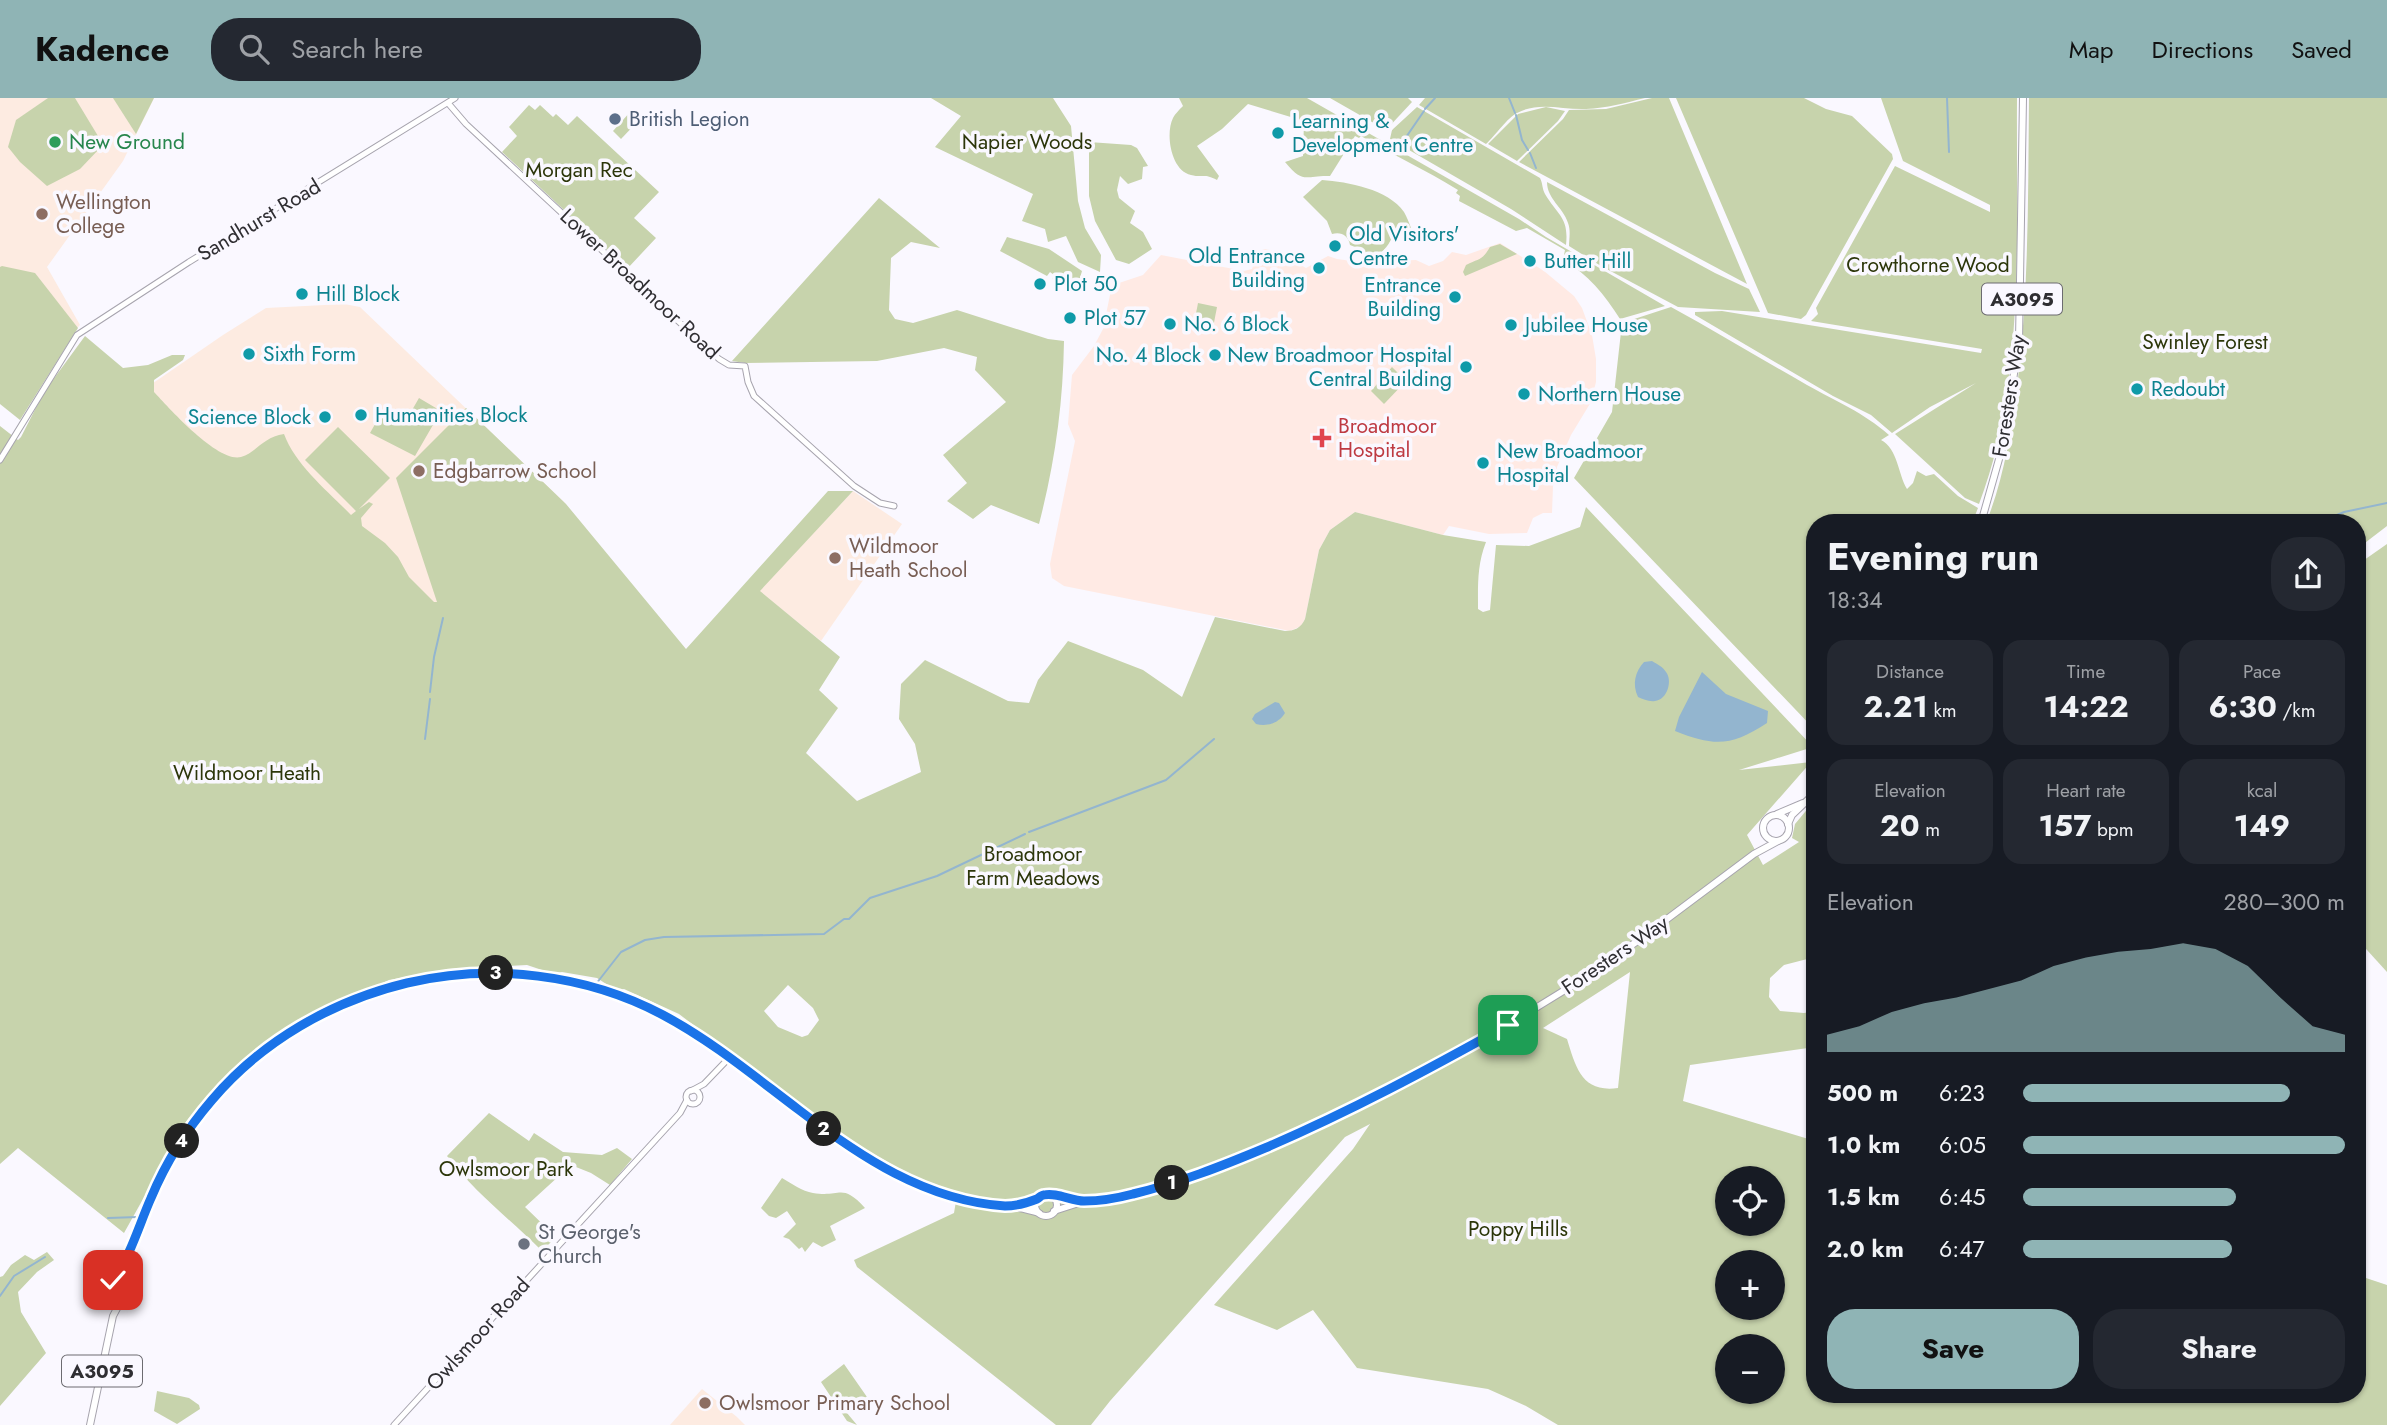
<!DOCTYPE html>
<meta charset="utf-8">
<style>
body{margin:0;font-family:Jost,sans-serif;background:#242831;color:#f1f3f6;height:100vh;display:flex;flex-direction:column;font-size:26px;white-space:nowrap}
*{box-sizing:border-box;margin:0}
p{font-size:23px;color:#9ea1a6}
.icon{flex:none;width:38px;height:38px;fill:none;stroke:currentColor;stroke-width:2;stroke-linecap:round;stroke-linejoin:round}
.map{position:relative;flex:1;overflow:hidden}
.details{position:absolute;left:1806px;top:416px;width:560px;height:889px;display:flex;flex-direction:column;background:#171b24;border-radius:28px;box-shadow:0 2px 5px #0004}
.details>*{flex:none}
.tools{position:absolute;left:1715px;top:1068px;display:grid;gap:14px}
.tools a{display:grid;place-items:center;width:70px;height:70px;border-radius:50%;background:#171b24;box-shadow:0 2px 5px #0004;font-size:35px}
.pin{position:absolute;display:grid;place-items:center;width:60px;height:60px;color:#fff;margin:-30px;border-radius:14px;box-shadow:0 4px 10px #0006}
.km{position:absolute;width:35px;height:35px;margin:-18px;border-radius:50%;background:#222;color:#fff;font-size:19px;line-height:35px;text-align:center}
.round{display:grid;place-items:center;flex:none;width:74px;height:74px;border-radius:28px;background:#242831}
.overview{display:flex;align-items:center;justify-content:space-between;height:119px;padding:0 21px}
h1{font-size:38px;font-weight:700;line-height:52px}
.metrics{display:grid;grid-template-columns:repeat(3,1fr);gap:10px;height:119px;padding:7px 21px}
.metrics div{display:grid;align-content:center;border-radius:18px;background:#242831;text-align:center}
.metrics b{font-size:30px;font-weight:700}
.metrics small{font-size:19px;font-weight:400}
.metrics p{font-size:19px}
.chart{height:196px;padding:14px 21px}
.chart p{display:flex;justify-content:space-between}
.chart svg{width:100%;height:126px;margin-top:7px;fill:#8fb4b5;opacity:.7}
.action{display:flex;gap:14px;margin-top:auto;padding:14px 21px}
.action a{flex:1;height:80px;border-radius:28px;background:#8fb4b5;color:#111;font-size:28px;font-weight:700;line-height:80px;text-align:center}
.action a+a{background:#242831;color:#f1f3f6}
ul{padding:0 21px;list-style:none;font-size:23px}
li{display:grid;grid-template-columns:112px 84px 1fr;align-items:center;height:52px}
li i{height:18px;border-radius:9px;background:#8fb4b5}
header{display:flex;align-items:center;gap:42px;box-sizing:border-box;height:98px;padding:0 35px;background:#8fb4b5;color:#111}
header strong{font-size:33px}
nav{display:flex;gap:38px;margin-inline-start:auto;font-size:24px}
.search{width:490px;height:63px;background:#242831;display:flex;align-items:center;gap:18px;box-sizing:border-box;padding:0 24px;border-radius:28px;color:#9ea1a6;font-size:26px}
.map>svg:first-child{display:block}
.education{fill:#fdebe1}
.medical{fill:#ffeae4}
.green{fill:#c7d3ac;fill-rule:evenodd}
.water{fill:#93b5cf}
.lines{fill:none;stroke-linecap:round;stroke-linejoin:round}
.stream{stroke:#93b5cf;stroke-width:2}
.tertiary-casing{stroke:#a7a4ae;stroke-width:7}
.primary-casing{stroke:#a7a4ae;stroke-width:8}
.tertiary{stroke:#fff;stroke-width:5}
.primary{stroke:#fff;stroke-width:6}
.route-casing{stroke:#fff;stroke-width:14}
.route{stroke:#1a73e8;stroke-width:9}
.service-dot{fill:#5c6f8a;stroke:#faf8ff;stroke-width:2.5}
.culture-dot{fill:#0f9aa8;stroke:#faf8ff;stroke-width:2.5}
.leisure-dot{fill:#2e9e5b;stroke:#faf8ff;stroke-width:2.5}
.education-dot{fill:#8d6e63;stroke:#faf8ff;stroke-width:2.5}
.health-dot{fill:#e0444e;stroke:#faf8ff;stroke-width:2.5}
.worship-dot{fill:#6b7280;stroke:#faf8ff;stroke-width:2.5}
.labels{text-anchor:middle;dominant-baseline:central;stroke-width:7;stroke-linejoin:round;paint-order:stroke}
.shield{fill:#faf8ff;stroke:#6c6b70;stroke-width:2}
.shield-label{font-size:19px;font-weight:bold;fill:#2f2e32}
.service-label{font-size:21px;fill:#4e5e75;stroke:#faf8ff;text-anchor:start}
.culture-label{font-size:21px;fill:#0d838f;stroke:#faf8ff;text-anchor:start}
.leisure-label{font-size:21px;fill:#27864d;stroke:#faf8ff;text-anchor:start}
.park-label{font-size:21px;fill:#2c360a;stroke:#faf8ff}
.education-label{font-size:21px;fill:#785e54;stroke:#faf8ff;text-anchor:start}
.street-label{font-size:21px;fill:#2f2e32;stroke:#faf8ff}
.health-label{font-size:21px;fill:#be3a42;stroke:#faf8ff;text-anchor:start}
.worship-label{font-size:21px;fill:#5b616d;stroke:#faf8ff;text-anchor:start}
</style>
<header>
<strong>Kadence</strong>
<div class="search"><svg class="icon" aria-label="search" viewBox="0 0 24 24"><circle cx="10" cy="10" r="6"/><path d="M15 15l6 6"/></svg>Search here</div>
<nav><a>Map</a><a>Directions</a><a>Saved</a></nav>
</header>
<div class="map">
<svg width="2387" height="1327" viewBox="0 0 2387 1327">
<rect width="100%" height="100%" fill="#faf8ff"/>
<g class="education">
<path d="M0,0H154L123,63L47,169L80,227L74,233L0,197Z"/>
<path d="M344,206L360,209L566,406L442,519L243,394L143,292L223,237L266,210Z"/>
<path d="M853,393L902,426L821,543L759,493Z"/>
<path d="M702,1291L737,1319L745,1327H670Z"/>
</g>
<path class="medical" d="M1500,145L1544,173L1574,198L1582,210L1592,237L1596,261V284L1591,304L1571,337L1557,369L1553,388L1552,415H1543L1533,420L1527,435L1489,436L1449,428L1443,437L1355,414L1330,432L1319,452L1305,521L1301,528L1290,533L1064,488L1052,480L1050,466L1075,343L1068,326L1072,277L1094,248L1103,231L1111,192L1116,186L1143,177L1161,157L1244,173L1252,171L1258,153L1266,151L1278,154L1306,170L1328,158L1337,161L1359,164L1416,162L1429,168L1443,163L1452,154L1466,157Z"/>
<g class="green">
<path d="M48,0H75L98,38L101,49L80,71L47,88L20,64L8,49L16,22Z"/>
<path d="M113,0H154L136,36Z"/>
<path d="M931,0H1053L1071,28L1078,103L1085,130L1101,157L1100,174L1078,164L1066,138L1048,144L1045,131L1022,123L1033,96L935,49L961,18Z"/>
<path d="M1179,0H1307L1519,121L1546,139L1665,208L1620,221C1605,197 1588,176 1563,162L1565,152L1527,130L1516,133L1459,103L1460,98L1456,95L1458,92C1426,72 1393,57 1361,38L1359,40L1355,38L1330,78C1305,77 1304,87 1285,64L1303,58L1304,23L1248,6L1222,31L1197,48L1219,78L1217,82C1204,75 1203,80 1191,77C1171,73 1165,36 1173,20C1175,16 1180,11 1183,8Z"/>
<path d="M1330,0H1408L1412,4L1386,32Z"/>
<path d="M1425,0H1645C1625,5 1607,10 1586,11C1562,12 1539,3 1517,15C1508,19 1495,38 1486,46L1419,7Z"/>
<path d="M1652,0H1669L1747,186L1519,64L1563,21L1569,12L1606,11Z"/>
<path d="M1676,0H1804L1826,11L1852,18L1892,56L1893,61L1806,217L1801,221L1768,215Z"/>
<path d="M1881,0H2017C2016,128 2026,285 1979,406L1965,400L1895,336L1976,285L1930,309L1892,335L1871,317L1833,298L1695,217V214L1722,213L1981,255L1982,251L1811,223L1818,216L1816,210L1895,68L1990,114V107L1903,63Z"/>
<path d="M2029,0H2387V428L2357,451V425H1986C2003,383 2011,336 2017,290C2029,193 2028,97 2029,0Z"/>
<path d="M529,7L535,12L540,7L553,19L556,16L568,27L577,18L659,94L634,120L656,140L627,171L502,54L517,38L509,29Z"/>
<path d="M1417,9L1540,80C1543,86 1542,91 1545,96C1558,118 1569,119 1566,147L1511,111L1390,41L1392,32Z"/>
<path d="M1546,9L1565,13L1558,23L1517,63L1488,46L1518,16Z"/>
<path d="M631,13L640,21L621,41L613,33Z"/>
<path d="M1089,44L1131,47L1137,50L1148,68L1143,69L1142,81L1128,86L1120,78L1117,92L1119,100L1135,113L1130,125L1143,134L1152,151L1129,166L1116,162L1095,123L1089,98Z"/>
<path d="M1322,82C1348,84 1388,91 1404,114C1407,119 1409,125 1411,130L1394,135C1388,150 1381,158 1364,161L1360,151L1350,147C1349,138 1341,133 1332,136L1327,123L1303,99Z"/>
<path d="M1547,84L1715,175L1749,191L1760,214L1678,209L1601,168L1569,148C1569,141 1571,133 1568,125C1563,109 1547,101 1547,84Z"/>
<path d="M879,100L940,150L911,144L891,160L889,212L895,221L913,225L957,212L1048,241L1064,243C1063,307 1055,364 1039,426L991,407L973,421L947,403L967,385L943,357L1006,304L975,272L977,259L944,250L877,263L745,265L732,263Z"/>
<path d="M1007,139L1049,151L1082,173L1077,190L1070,189L1072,186L1065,182L1062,186L1052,181L1054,177L1050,174L1047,178L1000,153Z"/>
<path d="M1500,146L1517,156L1465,178L1463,174L1466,167C1479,160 1481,164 1490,149Z"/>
<path d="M2,168L35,175L78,230L20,322L0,306V169Z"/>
<path d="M1198,205L1217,209L1212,235L1193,231Z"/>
<path d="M1671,209C1717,234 1761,261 1807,287C1837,304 1863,314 1889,337L1881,342C1898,351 1898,376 1907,391L1913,385L1917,373L1926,378L1934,376L1958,398L1978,410L1972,425H1815V632L1574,380L1612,314L1622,225Z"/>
<path d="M85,238L123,270L148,267L172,257H185L183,262L154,282V294C169,310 218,365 241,359C257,354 263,339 284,336C296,368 328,393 351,417L356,413L305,362L338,329L390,380L359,411L369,404L373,406L361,420L362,428L385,445L398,459L409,479L434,504H437L396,380L466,310L566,406L686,551L828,393H853L760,493L840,559L819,592L838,610L806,655L857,703L921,674L915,646L899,621L901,586L925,562L1008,603L1029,605L1038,582L1068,543L1143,572L1182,599L1215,519L1285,533C1294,533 1301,530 1305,521L1319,452L1330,432L1355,414L1443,437L1486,444C1477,467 1478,487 1478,511L1483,514L1490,512L1496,447L1529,448L1580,429L1586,409L1813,649L1739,672L1811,664L1747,737L1763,767L1799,744L1792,740L1795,726L1815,702V859L1784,867L1770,880L1769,899L1780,913L1804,915L1815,913V949L1690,967L1683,1003L1815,1043V1297H2357V1177L2387,1187V1327H1558L1526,1308L1488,1291L1357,1270L1313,1212L1277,1232L1214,1207L1353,1051L1370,1026L1345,1039L1110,1303L1091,1327H1056L857,1169L854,1162L954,1115L956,1103L833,1033L679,916L624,891L617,893L597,880L562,874L554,876L527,867L449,871L389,882L286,930L232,972L186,1024L124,1135L18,1050L0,1066V328L18,342L21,339L44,294ZM1630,874L1618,990C1582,995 1576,970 1567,941L1543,930ZM788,887L813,910L819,922L808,937L802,939L778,929L764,913ZM1727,1080H1773V1125H1727ZM1727,1164H1773V1209H1727ZM1727,1248H1773V1293H1727Z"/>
<path d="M1392,269L1406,283L1384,306L1371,293Z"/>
<path d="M419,300L441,313L415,358L370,335L382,314L404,326Z"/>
<path d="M2387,446V874L2357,841V467Z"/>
<path d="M489,1015L529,1043L534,1035L563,1054L602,1057L617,1050L632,1061L610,1087L591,1075L571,1067L525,1109L556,1139L542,1153C510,1121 474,1094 447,1058Z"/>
<path d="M782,1080C792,1086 802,1093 813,1095C841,1100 841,1084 865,1110L830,1128L836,1142L822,1149L813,1144L805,1154L802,1149L799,1151L789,1141L783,1139L796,1126L787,1113L776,1120L769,1118L761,1110Z"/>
<path d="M47,1154L54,1162L37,1174L18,1194L21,1214L46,1255L0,1308V1179L3,1178L11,1167L25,1157L34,1162Z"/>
<path d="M844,1266L867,1299L847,1315L857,1327L847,1323L821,1284Z"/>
<path d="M157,1293L189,1300L199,1307L200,1311L177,1326L154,1313Z"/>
</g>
<g class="water">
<path d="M1652,563C1657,566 1663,569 1666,574C1673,583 1667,602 1655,603C1649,604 1643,601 1638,599C1632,586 1635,574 1644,564Z"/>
<path d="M1702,574L1726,596L1768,613L1767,625C1732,648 1715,649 1675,633L1679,619Z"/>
<path d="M1275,604L1279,605L1285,615C1279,625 1267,629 1256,626L1252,621L1255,616Z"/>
</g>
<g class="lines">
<g class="stream">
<path d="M1509,0L1515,15"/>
<path d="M1947,0L1949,54"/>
<path d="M1425,11L1435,0"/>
<path d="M1516,17L1522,42L1528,52"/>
<path d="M1402,45L1424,13"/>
<path d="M1530,55L1536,70"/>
<path d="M2318,425L2344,414L2387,405"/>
<path d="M430,594L434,559L443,520"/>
<path d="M425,641L430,601"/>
<path d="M1029,734L1166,682L1214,641"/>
<path d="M596,886L621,854L645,842L664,839L824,836L844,821H849L870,800L937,778L1025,736"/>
<path d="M108,1120L138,1119"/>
<path d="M0,1198L14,1178L45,1159"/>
</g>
<defs>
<g id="tertiary">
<path d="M448,5L466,26L719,261L729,267L745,268L748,284L754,298L854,388L880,405L894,408"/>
<path d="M0,362L77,237L189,164L455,0"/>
<circle cx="693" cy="999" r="7"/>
<path d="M691,993L704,986L729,960"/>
<path d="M394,1327L680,1015L687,1002"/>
</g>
<g id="primary">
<path d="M1981,425L2003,347L2019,243L2023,0"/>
<path d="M1777,716L1803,705"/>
<circle cx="1776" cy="730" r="13"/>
<path d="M1788,726L1792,717L1815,695"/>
<circle cx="1046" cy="1107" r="11"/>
<path d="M1051,1098L1079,1103"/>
<path d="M1013,1108L1038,1100"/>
<path d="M1054,1113L1082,1104L1117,1099L1150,1092L1216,1070L1296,1036L1399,987L1508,927L1586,879L1639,842L1754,756L1778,743"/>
<path d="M115,1181H122L127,1185L128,1194C124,1200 118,1202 112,1197L109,1186C130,1161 138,1129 151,1099C168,1060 193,1022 223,990C336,873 526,838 670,921C742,963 804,1026 875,1066C908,1083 941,1096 977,1103C997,1107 1019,1108 1039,1115"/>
<path d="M126,1184L127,1162"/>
<path d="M90,1327L113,1218L123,1199"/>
</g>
</defs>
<use href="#tertiary" class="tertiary-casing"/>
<use href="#primary" class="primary-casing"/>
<use href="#tertiary" class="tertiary"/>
<use href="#primary" class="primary"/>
</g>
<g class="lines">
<defs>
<path id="route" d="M113,1182C131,1157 139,1127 151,1100C166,1064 187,1031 212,1002C262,943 332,903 407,885C492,865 586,876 663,917C712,943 755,979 799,1012C859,1058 926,1103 1005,1108C1015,1108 1027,1105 1037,1101C1039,1100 1041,1097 1044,1097C1056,1094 1072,1103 1084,1103C1100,1103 1118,1100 1133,1096C1179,1085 1222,1068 1265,1050C1349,1014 1429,971 1508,927"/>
</defs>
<use href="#route" class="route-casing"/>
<use href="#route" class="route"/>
</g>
<circle class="service-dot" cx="615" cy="21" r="7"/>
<g class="culture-dot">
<circle cx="1278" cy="35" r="7"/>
<circle cx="1335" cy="148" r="7"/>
<circle cx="1530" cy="163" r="7"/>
<circle cx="1319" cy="170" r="7"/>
<circle cx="1040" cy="186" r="7"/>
<circle cx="302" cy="196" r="7"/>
<circle cx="1455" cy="199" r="7"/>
<circle cx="1070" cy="220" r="7"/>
<circle cx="1170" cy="226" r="7"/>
<circle cx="1511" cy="227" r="7"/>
<circle cx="249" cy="256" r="7"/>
<circle cx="1215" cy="257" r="7"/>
<circle cx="1466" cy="269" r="7"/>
<circle cx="2137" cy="291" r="7"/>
<circle cx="1524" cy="296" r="7"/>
<circle cx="361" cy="317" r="7"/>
<circle cx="325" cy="319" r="7"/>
<circle cx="1483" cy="365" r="7"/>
</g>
<circle class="leisure-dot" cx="55" cy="44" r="7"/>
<g class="education-dot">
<circle cx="42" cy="116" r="7"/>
<circle cx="419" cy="373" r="7"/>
<circle cx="835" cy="460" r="7"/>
<circle cx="705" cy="1305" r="7"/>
</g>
<path class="health-dot" d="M1318.5 329.5h7v7h7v7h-7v7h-7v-7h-7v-7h7z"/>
<circle class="worship-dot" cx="524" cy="1146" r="7"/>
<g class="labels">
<g class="shield">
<rect x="1982" y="185.5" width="80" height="31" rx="5"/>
<rect x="62" y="1257.5" width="80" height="31" rx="5"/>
</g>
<g class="shield-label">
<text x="2022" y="201">A3095</text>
<text x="102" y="1273">A3095</text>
</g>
<g class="service-label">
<text x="629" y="21">British Legion</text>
</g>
<g class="culture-label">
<text x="1292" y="23">Learning &amp;<tspan x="1292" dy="24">Development Centre</tspan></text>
<text x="1349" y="136">Old Visitors'<tspan x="1349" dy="24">Centre</tspan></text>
<text x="1305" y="158" text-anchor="end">Old Entrance<tspan x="1305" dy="24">Building</tspan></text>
<text x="1544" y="163">Butter Hill</text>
<text x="1054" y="186">Plot 50</text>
<text x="1441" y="187" text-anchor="end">Entrance<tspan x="1441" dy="24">Building</tspan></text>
<text x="316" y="196">Hill Block</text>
<text x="1084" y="220">Plot 57</text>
<text x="1184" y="226">No. 6 Block</text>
<text x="1525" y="227">Jubilee House</text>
<text x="263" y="256">Sixth Form</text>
<text x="1201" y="257" text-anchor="end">No. 4 Block</text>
<text x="1452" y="257" text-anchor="end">New Broadmoor Hospital<tspan x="1452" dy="24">Central Building</tspan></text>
<text x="2151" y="291">Redoubt</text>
<text x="1538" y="296">Northern House</text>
<text x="375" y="317">Humanities Block</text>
<text x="311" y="319" text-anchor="end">Science Block</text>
<text x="1497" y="353">New Broadmoor<tspan x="1497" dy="24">Hospital</tspan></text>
</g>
<g class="leisure-label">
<text x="69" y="44">New Ground</text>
</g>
<g class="park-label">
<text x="1027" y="44">Napier Woods</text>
<text x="579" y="72">Morgan Rec</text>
<text x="1928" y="167">Crowthorne Wood</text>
<text x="2205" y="244">Swinley Forest</text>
<text x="247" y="675">Wildmoor Heath</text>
<text x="1033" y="756">Broadmoor<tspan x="1033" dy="24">Farm Meadows</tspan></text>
<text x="506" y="1071">Owlsmoor Park</text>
<text x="1518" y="1131">Poppy Hills</text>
</g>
<g class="education-label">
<text x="56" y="104">Wellington<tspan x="56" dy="24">College</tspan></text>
<text x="433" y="373">Edgbarrow School</text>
<text x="849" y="448">Wildmoor<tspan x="849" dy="24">Heath School</tspan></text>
<text x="719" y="1305">Owlsmoor Primary School</text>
</g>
<g class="street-label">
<text transform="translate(259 122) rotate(-31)">Sandhurst Road</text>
<text transform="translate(640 186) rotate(43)">Lower Broadmoor Road</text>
<text transform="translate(2009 298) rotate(-81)">Foresters Way</text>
<text transform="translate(1615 857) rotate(-34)">Foresters Way</text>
<text transform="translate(478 1236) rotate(-48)">Owlsmoor Road</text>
</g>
<g class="health-label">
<text x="1338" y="328">Broadmoor<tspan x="1338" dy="24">Hospital</tspan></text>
</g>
<g class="worship-label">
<text x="538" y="1134">St George's<tspan x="538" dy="24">Church</tspan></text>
</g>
</g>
</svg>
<div class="tools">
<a><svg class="icon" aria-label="locate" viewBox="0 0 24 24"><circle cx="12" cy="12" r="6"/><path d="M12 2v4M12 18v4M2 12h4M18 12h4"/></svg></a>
<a>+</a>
<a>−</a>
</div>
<div class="pin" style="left:1508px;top:927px;background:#1e9e55"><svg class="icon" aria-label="arrive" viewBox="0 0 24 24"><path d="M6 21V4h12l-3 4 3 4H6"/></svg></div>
<div class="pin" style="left:113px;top:1182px;background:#d93025"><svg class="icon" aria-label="check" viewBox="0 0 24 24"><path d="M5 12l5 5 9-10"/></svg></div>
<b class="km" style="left:1172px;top:1085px">1</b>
<b class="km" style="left:824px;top:1031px">2</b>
<b class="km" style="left:496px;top:875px">3</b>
<b class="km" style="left:182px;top:1043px">4</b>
<section class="details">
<div class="overview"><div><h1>Evening run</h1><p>18:34</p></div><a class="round"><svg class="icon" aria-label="share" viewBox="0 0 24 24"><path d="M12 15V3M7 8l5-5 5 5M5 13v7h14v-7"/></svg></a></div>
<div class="metrics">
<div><p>Distance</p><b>2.21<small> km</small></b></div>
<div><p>Time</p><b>14:22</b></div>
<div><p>Pace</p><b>6:30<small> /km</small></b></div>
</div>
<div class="metrics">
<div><p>Elevation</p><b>20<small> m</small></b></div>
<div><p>Heart rate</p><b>157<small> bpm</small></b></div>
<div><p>kcal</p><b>149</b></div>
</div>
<div class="chart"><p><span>Elevation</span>280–300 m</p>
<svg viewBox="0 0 160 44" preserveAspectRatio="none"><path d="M0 44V38L10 35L20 30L30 27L40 25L50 22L60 19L70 14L80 11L90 9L100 8L110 6L120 8L130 14L140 25L150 35L160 38V44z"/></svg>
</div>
<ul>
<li><b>500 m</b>6:23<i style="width:83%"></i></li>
<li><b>1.0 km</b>6:05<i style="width:100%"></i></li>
<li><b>1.5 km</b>6:45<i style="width:66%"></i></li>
<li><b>2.0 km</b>6:47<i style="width:65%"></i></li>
</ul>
<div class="action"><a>Save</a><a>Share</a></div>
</section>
</div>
